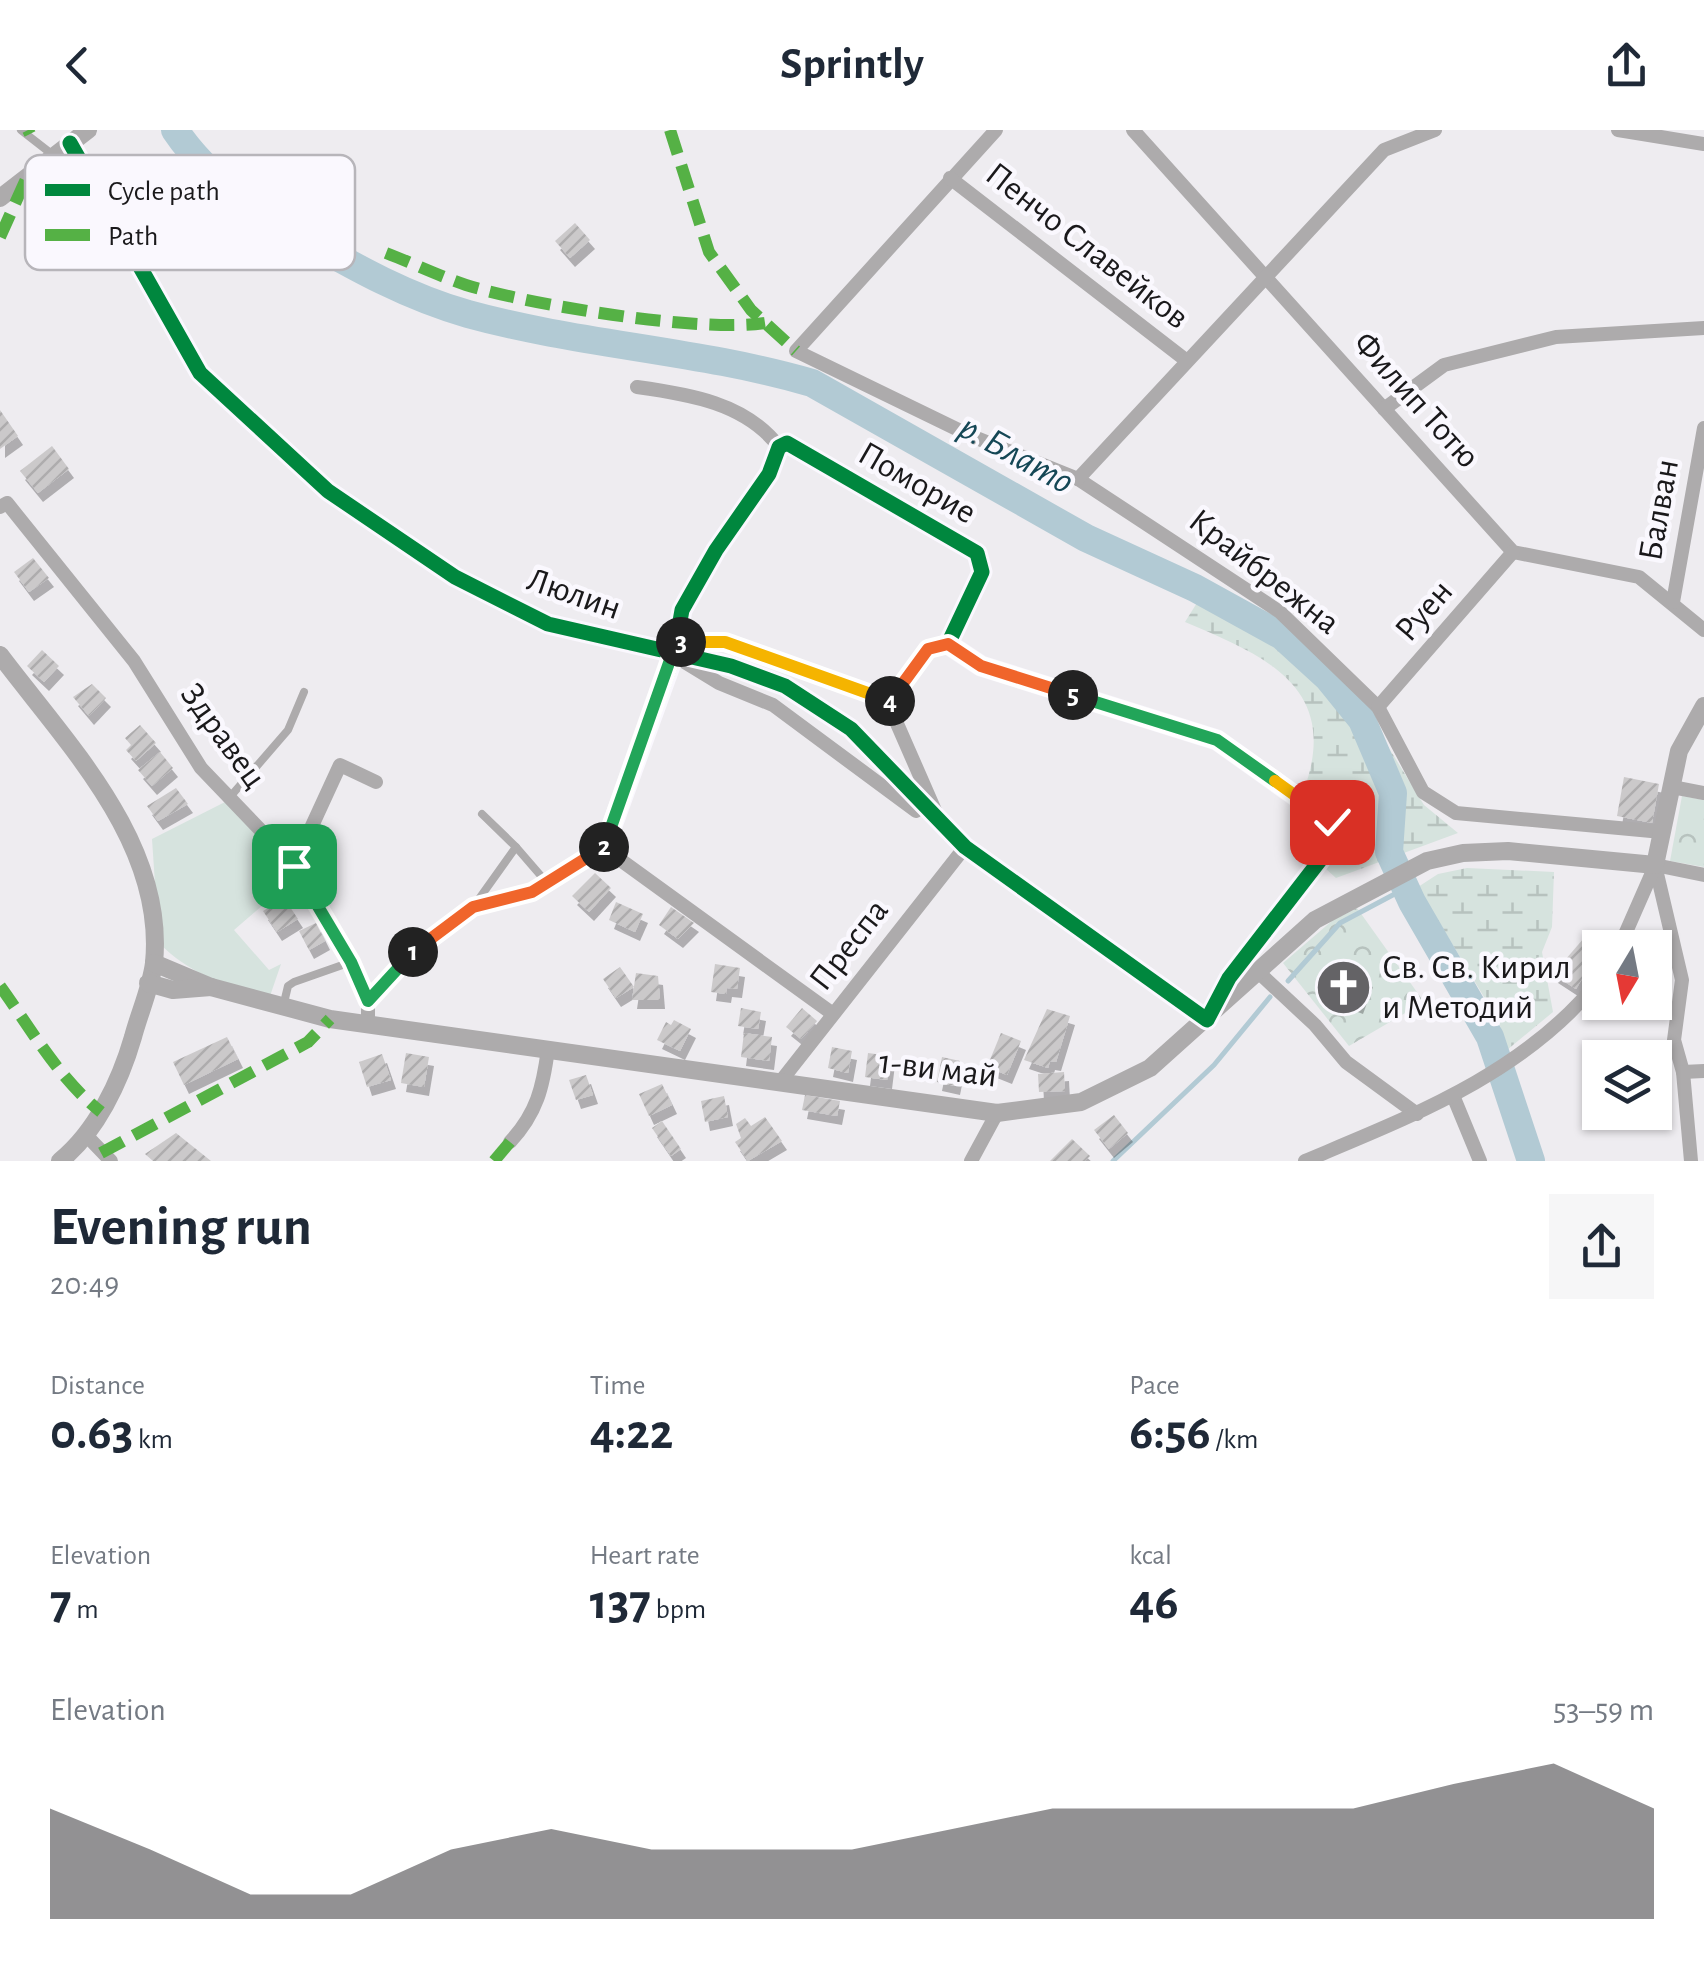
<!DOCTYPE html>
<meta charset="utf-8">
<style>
body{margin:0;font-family:"Alegreya Sans",sans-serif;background:#f6f6f7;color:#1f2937;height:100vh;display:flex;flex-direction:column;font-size:38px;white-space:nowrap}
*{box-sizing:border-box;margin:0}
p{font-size:32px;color:#747a83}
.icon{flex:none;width:55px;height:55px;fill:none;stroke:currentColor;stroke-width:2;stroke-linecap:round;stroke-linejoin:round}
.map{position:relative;height:1031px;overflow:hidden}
.panel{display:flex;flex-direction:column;background:#fff;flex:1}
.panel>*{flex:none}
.needle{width:65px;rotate:190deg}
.fabs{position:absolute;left:1582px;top:800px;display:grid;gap:20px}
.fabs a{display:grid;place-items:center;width:90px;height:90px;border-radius:0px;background:#fff;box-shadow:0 2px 8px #0004;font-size:50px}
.pin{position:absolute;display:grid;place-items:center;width:85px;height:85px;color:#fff;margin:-42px;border-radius:20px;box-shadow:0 5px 15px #0006}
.km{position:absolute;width:50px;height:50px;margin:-25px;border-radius:50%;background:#222;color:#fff;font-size:28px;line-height:50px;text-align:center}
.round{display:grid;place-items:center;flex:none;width:105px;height:105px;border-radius:0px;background:#f6f6f7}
.overview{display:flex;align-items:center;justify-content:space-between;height:170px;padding:0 50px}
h1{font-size:55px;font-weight:600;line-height:75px}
.metrics{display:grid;grid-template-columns:repeat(3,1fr);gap:15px;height:170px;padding:10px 50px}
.metrics div{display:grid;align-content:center}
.metrics b{font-size:50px;font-weight:600}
.metrics small{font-size:28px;font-weight:400}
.metrics p{font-size:28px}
.chart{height:280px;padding:20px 50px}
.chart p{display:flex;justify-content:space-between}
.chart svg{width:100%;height:180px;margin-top:10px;fill:#646366;opacity:.7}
header{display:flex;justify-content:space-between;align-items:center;height:130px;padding:0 50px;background:#fff;font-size:45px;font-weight:600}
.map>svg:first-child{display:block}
.grass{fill:#d6e3de}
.wetland{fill:url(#wetland-marsh)}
.park{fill:url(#park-crowns)}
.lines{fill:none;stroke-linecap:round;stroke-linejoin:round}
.stream{stroke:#b2cad4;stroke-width:5}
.river{stroke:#b2cad4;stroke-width:28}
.building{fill:url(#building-hatch);filter:url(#shadow)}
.service{stroke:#adabac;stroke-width:8}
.minor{stroke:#adabac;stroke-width:14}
.tertiary{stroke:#adabac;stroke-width:18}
.quiet{stroke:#55b145;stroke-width:12;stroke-dasharray:25 12;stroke-linecap:butt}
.cycleway-casing{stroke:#faf8fe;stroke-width:21}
.cycleway{stroke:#00873e;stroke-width:15}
.split-1-casing{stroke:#fff;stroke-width:20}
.split-2-casing{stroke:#fff;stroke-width:20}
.split-3-casing{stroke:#fff;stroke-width:20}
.split-4-casing{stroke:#fff;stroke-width:20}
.split-5-casing{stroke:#fff;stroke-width:20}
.split-6-casing{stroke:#fff;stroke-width:20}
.split-7-casing{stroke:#fff;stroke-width:20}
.split-1{stroke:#22a559;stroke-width:12}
.split-2{stroke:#f0652b;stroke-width:12}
.split-3{stroke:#22a559;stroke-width:12}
.split-4{stroke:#f5b400;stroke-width:12}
.split-5{stroke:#f0652b;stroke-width:12}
.split-6{stroke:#22a559;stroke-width:12}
.split-7{stroke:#f5b400;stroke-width:12}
.labels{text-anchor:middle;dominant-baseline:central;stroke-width:9;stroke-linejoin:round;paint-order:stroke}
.street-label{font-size:35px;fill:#1a191b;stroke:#faf8fe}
.poi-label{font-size:35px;fill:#1a191b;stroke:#faf8fe;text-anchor:start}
.water-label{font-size:38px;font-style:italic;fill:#154756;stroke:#faf8fe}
.key{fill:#faf8fe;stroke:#b7b5ba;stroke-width:2.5}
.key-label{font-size:28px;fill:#1a191b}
</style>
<header><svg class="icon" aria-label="back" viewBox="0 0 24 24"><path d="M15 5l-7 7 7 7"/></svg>Sprintly<svg class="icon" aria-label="share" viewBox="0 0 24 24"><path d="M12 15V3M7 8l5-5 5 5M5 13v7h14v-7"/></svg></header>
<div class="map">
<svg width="1704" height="1031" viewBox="0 0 1704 1031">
<defs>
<pattern id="wetland-marsh" width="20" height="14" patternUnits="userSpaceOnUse" patternTransform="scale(2.5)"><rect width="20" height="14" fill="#d6e3de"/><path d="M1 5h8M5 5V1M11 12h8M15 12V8" fill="none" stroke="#b7c2be"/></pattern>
<pattern id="park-crowns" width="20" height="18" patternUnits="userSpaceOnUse" patternTransform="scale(2.5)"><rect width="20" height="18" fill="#d6e3de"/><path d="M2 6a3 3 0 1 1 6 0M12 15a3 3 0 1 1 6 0" fill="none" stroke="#b7c2be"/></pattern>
<pattern id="building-hatch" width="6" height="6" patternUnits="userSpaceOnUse" patternTransform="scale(2.5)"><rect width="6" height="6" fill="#cbc9ca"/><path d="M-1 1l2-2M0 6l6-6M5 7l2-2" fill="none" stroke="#aeacad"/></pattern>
<filter id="shadow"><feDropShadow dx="5" dy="9" stdDeviation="0" flood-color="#0004"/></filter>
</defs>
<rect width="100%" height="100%" fill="#eeecf0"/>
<path class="grass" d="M225,672L285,728L292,750L234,800L269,840L281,834L270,866C226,855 192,846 159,813L152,709Z"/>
<g class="wetland">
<path d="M1210,452L1287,497L1363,576L1424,675L1458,703L1336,748L1326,739L1346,710L1337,679L1305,657C1340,556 1263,525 1185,492Z"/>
<path d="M1467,738L1554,742L1552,797L1542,822L1553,882L1507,920L1499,892L1418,757L1438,744Z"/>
</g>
<g class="park">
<path d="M1682,666L1704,670V737L1670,731Z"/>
<path d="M1357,778L1424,872L1349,916L1283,833L1333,790Z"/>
</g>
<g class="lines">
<g class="stream">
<path d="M1288,851L1340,793L1406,758"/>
<path d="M1113,1031L1214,935L1270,867"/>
</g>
<path class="river" d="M175,0C205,45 255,81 302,107C356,138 408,167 468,184C580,215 699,220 812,253L1086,408L1195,458L1282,506L1328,548L1362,590L1393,663L1389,722L1412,772L1490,907L1531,1031"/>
</g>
<g class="building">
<path d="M575,93L590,110L570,128L555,111Z"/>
<path d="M0,280L18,306L0,319Z"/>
<path d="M52,316L69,339L38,363L20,341Z"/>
<path d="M33,428L49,448L29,462L14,442Z"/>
<path d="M42,520L59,536L44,552L27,536Z"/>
<path d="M92,554L106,568L89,586L73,567Z"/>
<path d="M140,595L156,613L136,631L126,620L131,615L125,608Z"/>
<path d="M160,622L173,638L152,656L138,640Z"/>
<path d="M1624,647L1659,654L1652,693L1617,686Z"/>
<path d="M176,658L188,674L158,691L147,676Z"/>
<path d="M595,743L611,758L589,782L572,766Z"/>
<path d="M284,768L298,789L277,802L263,781Z"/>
<path d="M616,772L643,784L635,802L609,790Z"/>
<path d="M671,777L694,793L678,809L659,795Z"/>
<path d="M316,793L325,811L309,820L299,801Z"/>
<path d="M1590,801L1608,813L1600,818L1576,859L1553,844Z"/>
<path d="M715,834L740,838L737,859L727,858L726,864L711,862Z"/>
<path d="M1331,834L1368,848L1358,875L1321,861L1320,845Z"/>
<path d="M620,837L634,857L616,868L603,849Z"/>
<path d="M636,843L658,846L660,870H632Z"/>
<path d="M741,878L761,882L758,899L738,896Z"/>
<path d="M802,878L817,891L801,909L786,897Z"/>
<path d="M1047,879L1070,886L1056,932L1050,931L1048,938L1024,930Z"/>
<path d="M674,890L691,899L680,921L657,910L666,892L671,895Z"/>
<path d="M744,903L772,907L769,931L741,927Z"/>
<path d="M1001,903L1021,911L1007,945L987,937Z"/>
<path d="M227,907L238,929L184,955L173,932Z"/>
<path d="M832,917L852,921L848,943L828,938Z"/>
<path d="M406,923L429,927L424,957L401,953Z"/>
<path d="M868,923L890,926L887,950L865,947Z"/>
<path d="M382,924L391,950L367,957L359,932Z"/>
<path d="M942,927L960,931L955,956L937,952Z"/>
<path d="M1064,942L1065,961L1039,962L1038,944Z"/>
<path d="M586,945L593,965L576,970L569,950Z"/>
<path d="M662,954L672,975L649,986L639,964Z"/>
<path d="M805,965L840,971L837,986L802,980Z"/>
<path d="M724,966L728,987L705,992L701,971Z"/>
<path d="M1114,985L1128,1003L1109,1019L1094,1000Z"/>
<path d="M765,987L782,1011L748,1031L735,1012L741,1008L736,994L745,988L751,996Z"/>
<path d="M662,991L681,1019L671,1026L652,998Z"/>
<path d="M176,1003L211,1031H153L145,1024Z"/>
<path d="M1072,1009L1090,1026L1085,1031H1050Z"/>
</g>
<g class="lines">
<g class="service">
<path d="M21,0L53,25"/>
<path d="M230,667L288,600L304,562"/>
<path d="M516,717L548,754"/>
<path d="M476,773L516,717L482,684"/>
<path d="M283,877L288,856L294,852L351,832"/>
</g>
<g class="minor">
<path d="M996,0L796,221L969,305L1078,349L1280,482L1378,577L1423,662L1456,683L1662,702"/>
<path d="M1133,0L1513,422L1639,447L1704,500"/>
<path d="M1618,0L1704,14"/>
<path d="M70,13L200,243L328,361L455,447L548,494L731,536L785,556L851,599L965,717L1207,890L1229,848L1338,707L1332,692L1217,610L981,536L948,514L982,442L977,423L787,313L779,317L769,344L716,420L682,480L674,525L604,718"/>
<path d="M950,48L1187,231"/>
<path d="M637,257C688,264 746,273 779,317"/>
<path d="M1384,279L1444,235L1556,207L1704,198"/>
<path d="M1078,349L1384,20L1435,0"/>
<path d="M0,377L7,373L134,531L201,638L294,735L351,832L368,871V893"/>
<path d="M1673,472L1704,298"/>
<path d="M677,513L725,511L888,573L937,685"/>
<path d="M683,531L719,553L773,575L916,681"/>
<path d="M888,573L928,519L948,514"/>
<path d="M1378,577L1513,422"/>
<path d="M1672,657L1704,663"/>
<path d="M604,718L833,884"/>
<path d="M294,735L340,635L376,652"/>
<path d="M1655,735L1682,850L1674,910L1683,942L1691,1031"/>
<path d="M1655,735L1704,745"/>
<path d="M1619,818L1655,736"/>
<path d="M1256,840L1315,895L1346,932L1417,984"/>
<path d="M368,871L411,823L473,777L532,762L604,718"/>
<path d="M1683,942L1704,941"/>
<path d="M781,951L965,717"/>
<path d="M1454,968L1480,1031"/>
<path d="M85,1004L111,1031"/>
<path d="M510,1012C537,983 543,957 548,919"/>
<path d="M971,1031L997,983"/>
<path d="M1305,1031C1412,986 1526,943 1600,849"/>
</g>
<g class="tertiary">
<path d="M0,68L88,0"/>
<path d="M0,525C66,613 166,713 154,833C151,857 139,884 133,907C120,952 96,1002 60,1031"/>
<path d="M154,833L211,857L330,889L997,983L1081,972L1150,938L1315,790L1427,731L1463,723L1508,721L1655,735L1679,621L1704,576"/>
<path d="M148,853L173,860L211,857"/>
</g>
<g class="quiet">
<path d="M28,0L30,4"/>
<path d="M670,0L709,122L751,180L796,221"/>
<path d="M0,107L27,47"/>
<path d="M386,123C412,133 439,146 466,155C530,175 701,203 765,193"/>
<path d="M0,856C31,899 59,949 101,982"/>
<path d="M101,1023L308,912L330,889"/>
<path d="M494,1031L510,1012"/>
</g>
<defs>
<path id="cycleway" d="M70,13L200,243L328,361L455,447L548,494L731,536L785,556L851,599L965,717L1207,890L1229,848L1338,707L1332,692L1217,610L981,536L948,514L982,442L977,423L787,313L779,317L769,344L716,420L682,480L674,525L604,718"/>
</defs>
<use href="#cycleway" class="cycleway-casing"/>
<use href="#cycleway" class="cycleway"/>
</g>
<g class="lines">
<defs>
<path id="split-1" d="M294,736L351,832L368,871L413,822"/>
<path id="split-2" d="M413,822L473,777L532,762L604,717"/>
<path id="split-3" d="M604,717L676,513L681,512"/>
<path id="split-4" d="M681,512H725L890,571"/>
<path id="split-5" d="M890,571L928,519L948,514L981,536L1073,565"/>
<path id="split-6" d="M1073,565L1217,610L1275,651"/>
<path id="split-7" d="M1275,651L1332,692"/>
</defs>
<use href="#split-1" class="split-1-casing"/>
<use href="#split-2" class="split-2-casing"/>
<use href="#split-3" class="split-3-casing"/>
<use href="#split-4" class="split-4-casing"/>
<use href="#split-5" class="split-5-casing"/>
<use href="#split-6" class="split-6-casing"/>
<use href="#split-7" class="split-7-casing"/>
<use href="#split-1" class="split-1"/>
<use href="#split-2" class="split-2"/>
<use href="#split-3" class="split-3"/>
<use href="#split-4" class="split-4"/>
<use href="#split-5" class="split-5"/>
<use href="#split-6" class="split-6"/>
<use href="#split-7" class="split-7"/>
</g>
<defs>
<symbol id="church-disc" viewBox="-11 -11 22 22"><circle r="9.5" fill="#646366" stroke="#faf8fe"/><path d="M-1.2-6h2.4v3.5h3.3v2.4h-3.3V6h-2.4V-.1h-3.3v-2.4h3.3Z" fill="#fff"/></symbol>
</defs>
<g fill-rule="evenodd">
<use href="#church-disc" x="1312" y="826" width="63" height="63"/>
</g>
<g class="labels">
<g class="street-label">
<text transform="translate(1087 116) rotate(38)">Пенчо Славейков</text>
<text transform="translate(1416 270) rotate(48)">Филип Тотю</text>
<text transform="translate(917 353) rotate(30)">Поморие</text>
<text transform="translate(1659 380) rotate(-80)">Балван</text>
<text transform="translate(1264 442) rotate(38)">Крайбрежна</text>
<text transform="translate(574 464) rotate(19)">Люлин</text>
<text transform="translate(1424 481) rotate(-49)">Руен</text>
<text transform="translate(223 606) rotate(54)">Здравец</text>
<text transform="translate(849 815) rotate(-52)">Преспа</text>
<text transform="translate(938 939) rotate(7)">1-ви май</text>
</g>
<g class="poi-label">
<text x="1382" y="837">Св. Св. Кирил<tspan x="1382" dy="40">и Методий</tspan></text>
</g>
<g class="water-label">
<text transform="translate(1016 325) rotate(29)">р. Блато</text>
</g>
</g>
<rect x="25" y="25" width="330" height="115" rx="15" class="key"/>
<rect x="45" y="54" width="45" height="12" fill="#00873e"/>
<rect x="45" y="99" width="45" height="12" fill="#55b145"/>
<g class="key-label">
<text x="108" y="70">Cycle path</text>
<text x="108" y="115">Path</text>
</g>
</svg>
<div class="fabs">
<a><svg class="needle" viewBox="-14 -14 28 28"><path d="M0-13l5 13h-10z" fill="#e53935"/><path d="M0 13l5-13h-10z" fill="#747a83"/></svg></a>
<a><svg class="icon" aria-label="layers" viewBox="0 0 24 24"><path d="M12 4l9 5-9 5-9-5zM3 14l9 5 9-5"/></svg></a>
</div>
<div class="pin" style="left:294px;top:736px;background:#1e9e55"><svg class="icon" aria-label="arrive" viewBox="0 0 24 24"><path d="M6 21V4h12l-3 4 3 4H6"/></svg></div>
<div class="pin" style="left:1332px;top:692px;background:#d93025"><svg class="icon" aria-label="check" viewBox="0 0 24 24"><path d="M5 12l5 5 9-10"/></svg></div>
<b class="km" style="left:413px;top:822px">1</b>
<b class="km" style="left:604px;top:717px">2</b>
<b class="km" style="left:681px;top:512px">3</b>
<b class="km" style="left:890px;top:571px">4</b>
<b class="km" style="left:1073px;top:565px">5</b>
</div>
<section class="panel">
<div class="overview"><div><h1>Evening run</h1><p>20:49</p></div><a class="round"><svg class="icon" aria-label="share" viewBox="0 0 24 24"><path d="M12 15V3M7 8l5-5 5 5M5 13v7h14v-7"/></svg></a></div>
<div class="metrics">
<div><p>Distance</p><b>0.63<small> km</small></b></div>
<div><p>Time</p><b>4:22</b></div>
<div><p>Pace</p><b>6:56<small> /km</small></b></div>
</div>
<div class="metrics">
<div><p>Elevation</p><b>7<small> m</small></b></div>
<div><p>Heart rate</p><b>137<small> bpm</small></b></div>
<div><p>kcal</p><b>46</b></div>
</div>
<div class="chart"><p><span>Elevation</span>53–59 m</p>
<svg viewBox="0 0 160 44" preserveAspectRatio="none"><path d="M0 44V17L10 27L20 38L30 38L40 27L50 22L60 27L70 27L80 27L90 22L100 17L110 17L120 17L130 17L140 11L150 6L160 17V44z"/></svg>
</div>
</section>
